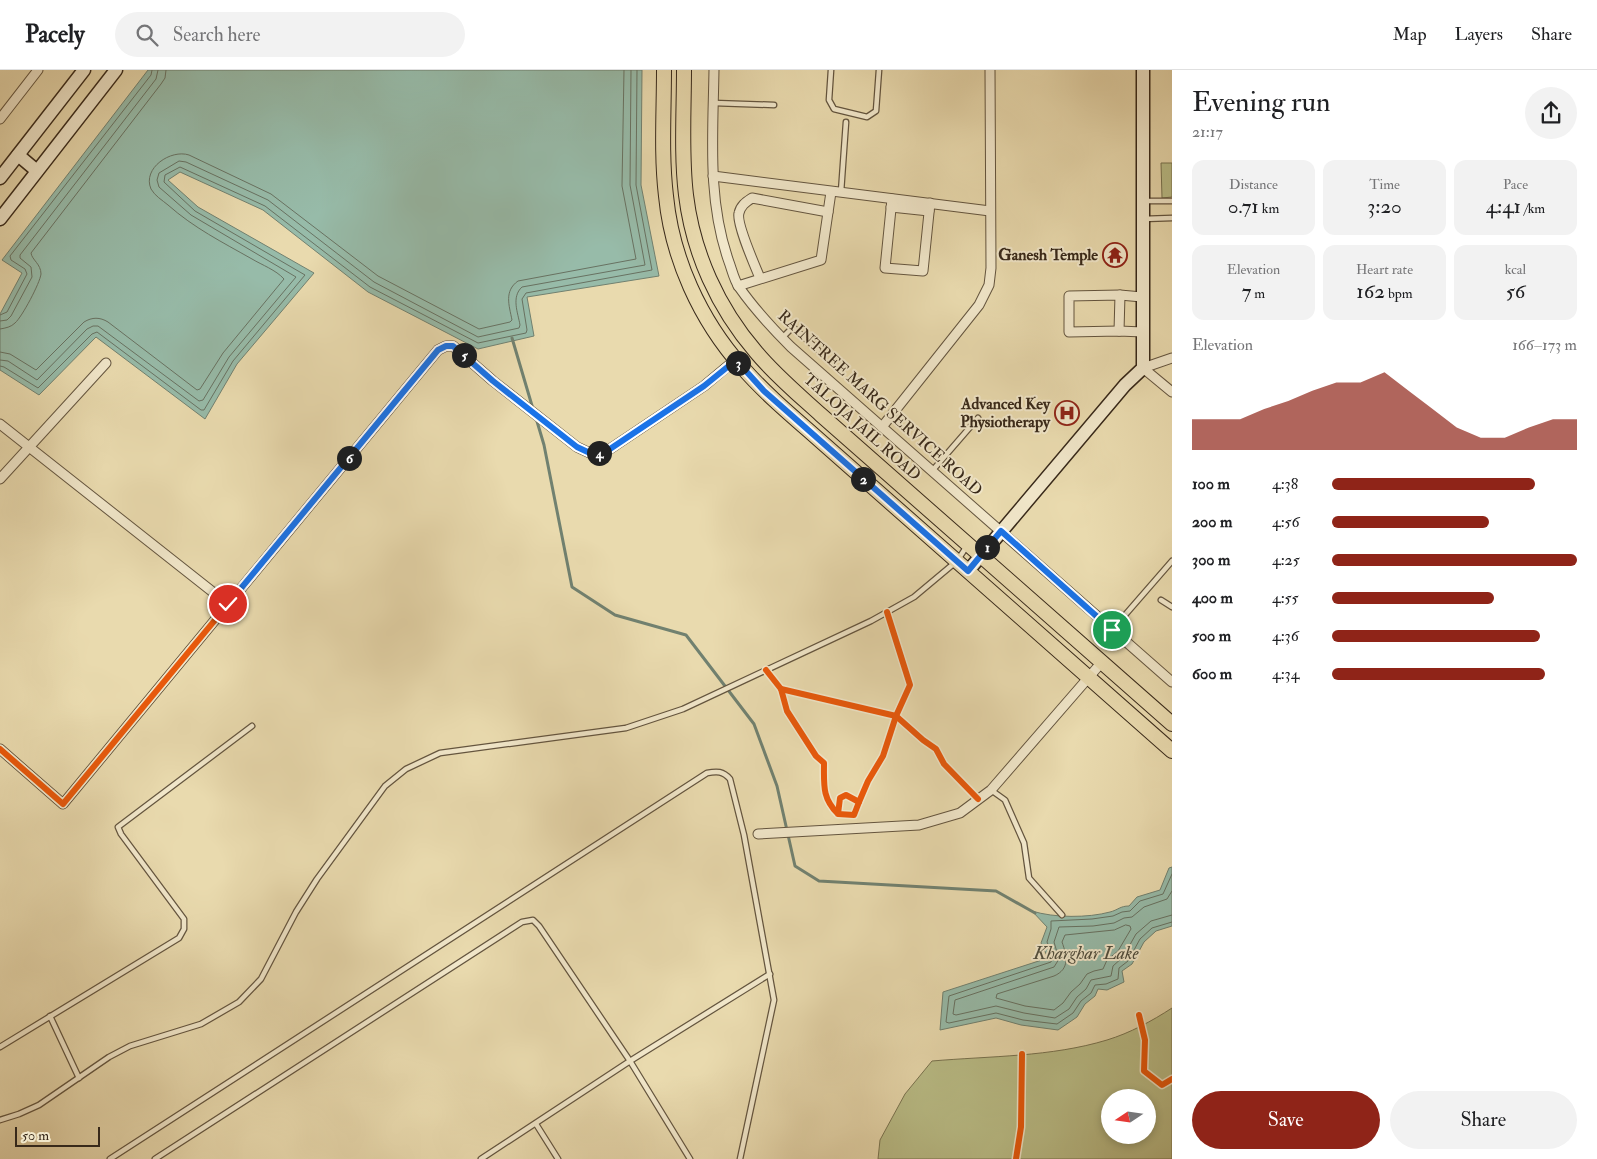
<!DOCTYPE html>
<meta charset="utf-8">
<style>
body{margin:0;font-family:"IM FELL Double Pica",serif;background:#f2f2f2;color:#202124;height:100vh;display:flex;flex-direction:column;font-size:19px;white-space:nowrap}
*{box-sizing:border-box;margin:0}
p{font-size:16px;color:#757577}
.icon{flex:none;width:28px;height:28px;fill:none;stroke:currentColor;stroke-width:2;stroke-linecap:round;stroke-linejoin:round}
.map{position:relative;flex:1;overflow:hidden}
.panel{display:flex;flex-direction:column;background:#fff;width:425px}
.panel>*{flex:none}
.needle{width:32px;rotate:257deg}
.tools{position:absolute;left:1101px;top:1019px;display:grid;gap:10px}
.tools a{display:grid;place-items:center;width:55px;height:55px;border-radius:50%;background:#fff;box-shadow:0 2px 8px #0003;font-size:25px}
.scale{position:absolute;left:15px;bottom:12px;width:85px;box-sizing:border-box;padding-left:5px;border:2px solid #38291a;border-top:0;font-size:14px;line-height:18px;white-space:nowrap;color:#38291a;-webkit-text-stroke:4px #f1e7ca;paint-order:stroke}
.pin{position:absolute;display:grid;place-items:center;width:42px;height:42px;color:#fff;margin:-21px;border:2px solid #fff;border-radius:50%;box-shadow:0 1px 5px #0007}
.km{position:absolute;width:25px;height:25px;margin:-12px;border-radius:50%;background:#222;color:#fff;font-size:14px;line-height:25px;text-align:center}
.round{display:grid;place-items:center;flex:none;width:52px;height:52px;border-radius:26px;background:#f2f2f2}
.overview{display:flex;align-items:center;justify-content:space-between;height:85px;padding:0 20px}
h1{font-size:28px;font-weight:600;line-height:38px}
.figures{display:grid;grid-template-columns:repeat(3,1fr);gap:8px;height:85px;padding:5px 20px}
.figures div{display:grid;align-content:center;border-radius:12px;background:#f2f2f2;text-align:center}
.figures b{font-size:21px;font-weight:600}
.figures small{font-size:14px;font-weight:400}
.figures p{font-size:14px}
.chart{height:140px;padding:10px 20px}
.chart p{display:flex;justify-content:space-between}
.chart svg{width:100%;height:90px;margin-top:5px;fill:#8f2418;opacity:.7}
.action{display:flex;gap:10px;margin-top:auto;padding:10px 20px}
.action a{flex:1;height:58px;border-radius:30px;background:#8f2418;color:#fff;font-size:20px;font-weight:600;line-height:58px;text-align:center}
.action a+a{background:#f2f2f2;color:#202124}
ul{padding:0 20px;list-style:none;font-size:16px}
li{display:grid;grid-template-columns:80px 60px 1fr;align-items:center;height:38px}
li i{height:12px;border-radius:6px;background:#8f2418}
header{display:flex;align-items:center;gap:30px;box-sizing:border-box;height:70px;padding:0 25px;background:#fff;border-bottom:1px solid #e0e0e0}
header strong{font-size:24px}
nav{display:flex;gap:28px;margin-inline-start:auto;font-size:18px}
.search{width:350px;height:45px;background:#f2f2f2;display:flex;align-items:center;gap:12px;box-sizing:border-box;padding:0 18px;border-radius:28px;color:#757577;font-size:19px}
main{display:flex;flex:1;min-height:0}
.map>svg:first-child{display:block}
.green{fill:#babe88;stroke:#797451;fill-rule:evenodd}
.water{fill:#97bba9;stroke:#718170}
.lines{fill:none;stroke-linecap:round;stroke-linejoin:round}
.shore{stroke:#687262;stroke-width:1}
.stream{stroke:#718170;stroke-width:3}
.lane-casing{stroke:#64553f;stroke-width:7}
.street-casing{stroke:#64553f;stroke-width:11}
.secondary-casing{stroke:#38291a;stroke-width:15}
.primary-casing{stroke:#38291a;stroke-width:16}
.lane{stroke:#f1e7ca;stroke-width:4.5}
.street{stroke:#f1e7ca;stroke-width:9}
.secondary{stroke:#f1e7ca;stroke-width:12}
.primary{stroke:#e9daae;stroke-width:14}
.cycleway-casing{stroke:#f1e7ca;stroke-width:9}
.cycleway{stroke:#e8590c;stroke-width:6}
.route-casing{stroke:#fff;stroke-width:10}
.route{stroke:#1a73e8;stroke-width:6}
.labels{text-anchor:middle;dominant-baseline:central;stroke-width:4;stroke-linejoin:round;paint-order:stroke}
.poi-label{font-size:16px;font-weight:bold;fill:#38291a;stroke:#f1e7ca;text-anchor:end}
.street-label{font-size:16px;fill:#38291a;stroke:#f1e7ca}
.water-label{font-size:18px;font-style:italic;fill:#504e3e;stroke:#f1e7ca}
</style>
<header>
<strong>Pacely</strong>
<div class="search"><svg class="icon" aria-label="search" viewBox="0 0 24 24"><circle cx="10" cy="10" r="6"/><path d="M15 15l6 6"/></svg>Search here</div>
<nav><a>Map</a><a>Layers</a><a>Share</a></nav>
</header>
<main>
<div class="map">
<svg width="1172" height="1089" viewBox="0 0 1172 1089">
<rect width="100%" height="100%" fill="#e9daae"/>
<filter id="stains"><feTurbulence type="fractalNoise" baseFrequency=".004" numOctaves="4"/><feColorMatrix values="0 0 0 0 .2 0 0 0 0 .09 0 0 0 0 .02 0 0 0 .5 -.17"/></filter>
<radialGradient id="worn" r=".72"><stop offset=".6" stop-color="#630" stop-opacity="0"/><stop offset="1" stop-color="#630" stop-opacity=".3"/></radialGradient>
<g class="green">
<path d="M1161,93H1172V127L1162,128Z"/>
<path d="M1172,938V1089H878L880,1070L905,1024L932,991C990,986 1051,987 1107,970C1130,963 1152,951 1172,938ZM1110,1028H1148V1065H1110Z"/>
</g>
<g class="water">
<path d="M148,0H642L641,115L659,206L527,227L534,266L478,279L368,222L263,140L180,102L168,110L198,137L314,203L237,294L205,349L96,267L39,325L0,300V244L22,203L2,190Z"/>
<path d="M1172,797V856L1156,861L1144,872L1132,894L1122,901L1124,912L1107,920L1098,919L1095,926L1085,934L1077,947L1058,960L1021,955L996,948L940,960L943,922L1048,888L1041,873L1047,857L1032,841C1054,848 1088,848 1110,842C1118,840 1120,836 1129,836L1137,827L1160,820L1169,798Z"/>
</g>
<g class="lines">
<g class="shore">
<path d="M0,245L7,242L27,204L25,199L11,190L10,186L151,5L152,0"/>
<path d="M0,251L7,250L11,246L32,207L31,197L20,188V185L156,9L158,0"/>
<path d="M0,259C6,258 11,257 15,253C22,247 40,213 41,204C41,194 32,190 31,183L161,14L165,8L166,0"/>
<path d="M0,282L10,284L36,300L84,252C92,247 100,247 108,252L197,320L200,319L223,283L284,209C276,200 262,195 252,189C222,172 194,158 168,135C162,130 155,126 151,119C142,98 171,79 189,85L271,124L378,206L479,259L510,252L512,250C509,235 504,221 518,211L636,189L622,116L624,0"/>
<path d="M0,290L8,291L37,310L87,259L93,256H98L199,331L203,330L229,287L296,207L191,145L159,117L157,110L159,103L179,91L186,92L268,130L374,212L478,267L519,258L520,255C518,243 511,227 522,217L645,195L630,115L631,0"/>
<path d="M0,296L4,297L38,318L92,264L97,262L201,340H204L233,291L305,205L195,141L164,112L165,105L180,97L265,136L370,217L478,273L526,263L527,260L522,229L526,223L652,200L636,115L637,0"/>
<path d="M1172,804L1163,824L1140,831L1130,841L1122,842L1113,846L1092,849L1051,851V859L1047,872L1053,886L1051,892L949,926L946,952L949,953L996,943L1023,950L1057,954L1073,943L1081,931L1091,923L1095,915L1106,914L1118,909L1119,898L1128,891L1140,869L1152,858L1172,852"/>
<path d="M1172,821L1167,829L1144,837L1132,847L1124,848L1114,853L1093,856L1059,857L1054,872L1059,889L1054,897L955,930L953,944L956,945L996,936L1024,943L1055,948L1069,939L1077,927L1086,919L1091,910L1111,906L1113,896L1123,887L1136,864L1151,851L1172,845"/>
<path d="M1126,855L1130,856L1131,859L1118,881L1107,890L1103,899L1094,901L1087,904L1080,914L1071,922L1063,933L1054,940L1025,936L996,928L997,924L1054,906C1070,899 1067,886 1062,872L1065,865L1114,860Z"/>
</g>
<g class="stream">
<path d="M512,268L533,339"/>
<path d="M536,348L544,375L572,517L615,545L686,565L754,654L777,716L795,796L819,811L996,821L1035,843"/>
</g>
<defs>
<g id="lane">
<path d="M831,0L829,30L834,39L867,47L876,41L879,0"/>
<path d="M714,33L774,35"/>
<path d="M841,122L846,52"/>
<path d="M1143,131H1172"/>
<path d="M1143,149L1172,148"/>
<path d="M782,268L793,257L818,280"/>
<path d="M932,401L978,348"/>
<path d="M1161,530L1172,537"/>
<path d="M1112,560L1172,491"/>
<path d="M991,720L1005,730L1024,773L1029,808L1062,845"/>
<path d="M50,946L79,1008"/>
<path d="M0,977L179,868L184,859V849L121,764L118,757L252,656"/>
<path d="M0,1050L19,1044L39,1035L109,987L130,976L201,954L239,932L261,909L296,842L317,809L385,716L406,699L440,683L626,658L683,639L871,551L914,527L957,491L967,476"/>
<path d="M536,1054L558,1089"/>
<path d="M110,1089L707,703C717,701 723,701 730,709L744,765L774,930L740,1089"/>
<path d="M155,1089L522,852L533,850L539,856L630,991L690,1089"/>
<path d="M481,1089L630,991L770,904"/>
</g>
<g id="street">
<path d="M714,0C713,65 707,130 729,192C732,200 734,210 739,217C755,240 771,257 791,277L1172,612"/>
<path d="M0,49L38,0"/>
<path d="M713,106L990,141"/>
<path d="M892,129L885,198L923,201L930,133"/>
<path d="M891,137L929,141"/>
<path d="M760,208C755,196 736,153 739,143C741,135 746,132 752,128L828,142"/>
<path d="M738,216L821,190L831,122"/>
<path d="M1142,227L1120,225L1069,226V262L1119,261L1143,262"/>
<path d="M1119,261L1120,225"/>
<path d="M1143,298L1172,322"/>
<path d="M1143,298L1172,288"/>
<path d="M0,354L228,534"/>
<path d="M882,357L979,235L989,215L991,198L990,0"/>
<path d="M0,409L106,293"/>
<path d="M0,679L63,734L438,280L446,276H453L493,311L577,377L592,384L604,383L704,316L735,290"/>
<path d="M758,764L919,755L960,743L991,720L1102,592"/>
</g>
<g id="secondary">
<path d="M18,85L37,101"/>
<path d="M0,108L84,0"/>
<path d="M0,149L116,0"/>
<path d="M968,501L1125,315L1143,298V0"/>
</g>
<g id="primary">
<path d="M664,0C664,42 661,84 666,126C672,188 700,250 742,297C762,320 785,340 808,360L1172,681"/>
<path d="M684,0C684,41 681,84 686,125C693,183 718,238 756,282C775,305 799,325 821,345L1172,654"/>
</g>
</defs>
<use href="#lane" class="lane-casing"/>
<use href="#street" class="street-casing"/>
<use href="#secondary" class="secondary-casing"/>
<use href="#primary" class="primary-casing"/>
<use href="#lane" class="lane"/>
<use href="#street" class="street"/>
<use href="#secondary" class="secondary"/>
<use href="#primary" class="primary"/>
<defs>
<g id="cycleway">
<path d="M766,600L781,619L896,646L923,670L936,679L944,694L978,729"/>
<path d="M781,619L787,641L816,686L824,693C824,715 822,728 838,744L854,745L859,732L846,725L840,728L838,744"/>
<path d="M0,679L63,734L438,280L446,276H453L493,311L577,377L592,384L604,383L704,316L735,290"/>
<path d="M859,732L868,711L883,686L896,646L910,615L887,542"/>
<path d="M1139,945L1145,970L1144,1001L1162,1015L1172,1009"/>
<path d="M1016,1089L1021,1057L1022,984"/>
</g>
</defs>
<use href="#cycleway" class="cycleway-casing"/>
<use href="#cycleway" class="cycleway"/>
</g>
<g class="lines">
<defs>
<path id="route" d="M228,534L438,280L446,276H453L493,311L577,377L592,384L604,383L704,316L736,290L764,321L968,501L1001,461L1112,560"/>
</defs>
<use href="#route" class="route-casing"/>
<use href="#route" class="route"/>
</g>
<defs>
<symbol id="temple-ring" viewBox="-11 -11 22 22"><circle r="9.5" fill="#f1e7ca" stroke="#8f2418" stroke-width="1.5"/><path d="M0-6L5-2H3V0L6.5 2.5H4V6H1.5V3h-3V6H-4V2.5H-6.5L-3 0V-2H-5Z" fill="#8f2418"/></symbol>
<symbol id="hospital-ring" viewBox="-11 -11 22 22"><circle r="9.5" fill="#f1e7ca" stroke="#8f2418" stroke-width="1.5"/><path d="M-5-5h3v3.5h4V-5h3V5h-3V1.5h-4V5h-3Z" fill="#8f2418"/></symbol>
</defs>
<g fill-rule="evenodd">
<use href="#temple-ring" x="1101" y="171" width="28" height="28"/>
<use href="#hospital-ring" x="1053" y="329" width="28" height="28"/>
</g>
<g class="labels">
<g class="poi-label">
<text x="1098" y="185">Ganesh Temple</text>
<text x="1050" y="334">Advanced Key<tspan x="1050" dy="18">Physiotherapy</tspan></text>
</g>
<g class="street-label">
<text transform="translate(880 333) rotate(42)">RAINTREE MARG SERVICE ROAD</text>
<text transform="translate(862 357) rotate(42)">TALOJA JAIL ROAD</text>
</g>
<g class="water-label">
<text x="1086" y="883">Kharghar Lake</text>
</g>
</g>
<rect width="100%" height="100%" filter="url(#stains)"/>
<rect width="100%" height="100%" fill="url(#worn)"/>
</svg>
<div class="tools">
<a><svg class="needle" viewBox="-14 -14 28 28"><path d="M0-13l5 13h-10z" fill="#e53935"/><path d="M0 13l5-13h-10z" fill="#757577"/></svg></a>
</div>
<div class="scale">50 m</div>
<div class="pin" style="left:1112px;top:560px;background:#1e9e55"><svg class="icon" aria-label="arrive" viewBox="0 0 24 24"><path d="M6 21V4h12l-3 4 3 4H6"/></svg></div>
<div class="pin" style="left:228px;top:534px;background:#d93025"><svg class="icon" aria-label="check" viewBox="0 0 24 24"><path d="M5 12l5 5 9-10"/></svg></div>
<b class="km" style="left:987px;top:477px">1</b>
<b class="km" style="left:863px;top:409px">2</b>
<b class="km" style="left:738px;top:293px">3</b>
<b class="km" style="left:599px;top:383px">4</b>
<b class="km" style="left:464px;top:285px">5</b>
<b class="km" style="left:349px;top:388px">6</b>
</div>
<section class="panel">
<div class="overview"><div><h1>Evening run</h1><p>21:17</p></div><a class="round"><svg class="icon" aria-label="share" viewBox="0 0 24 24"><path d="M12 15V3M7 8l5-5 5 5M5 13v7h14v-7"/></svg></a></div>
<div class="figures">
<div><p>Distance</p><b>0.71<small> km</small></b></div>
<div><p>Time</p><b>3:20</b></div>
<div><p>Pace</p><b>4:41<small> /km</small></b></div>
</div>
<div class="figures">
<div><p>Elevation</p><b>7<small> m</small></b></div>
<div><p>Heart rate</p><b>162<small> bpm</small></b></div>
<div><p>kcal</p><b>56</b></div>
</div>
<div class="chart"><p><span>Elevation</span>166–173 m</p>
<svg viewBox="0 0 160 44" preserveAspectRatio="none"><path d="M0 44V29L10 29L20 29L30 24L40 20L50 15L60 11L70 11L80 6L90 15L100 24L110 33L120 38L130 38L140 33L150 29L160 29V44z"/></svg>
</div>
<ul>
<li><b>100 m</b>4:38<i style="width:83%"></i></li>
<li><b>200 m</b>4:56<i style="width:64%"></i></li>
<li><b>300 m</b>4:25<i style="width:100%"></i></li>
<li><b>400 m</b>4:55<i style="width:66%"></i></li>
<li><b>500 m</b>4:36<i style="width:85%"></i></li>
<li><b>600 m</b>4:34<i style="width:87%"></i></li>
</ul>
<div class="action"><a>Save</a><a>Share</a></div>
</section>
</main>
